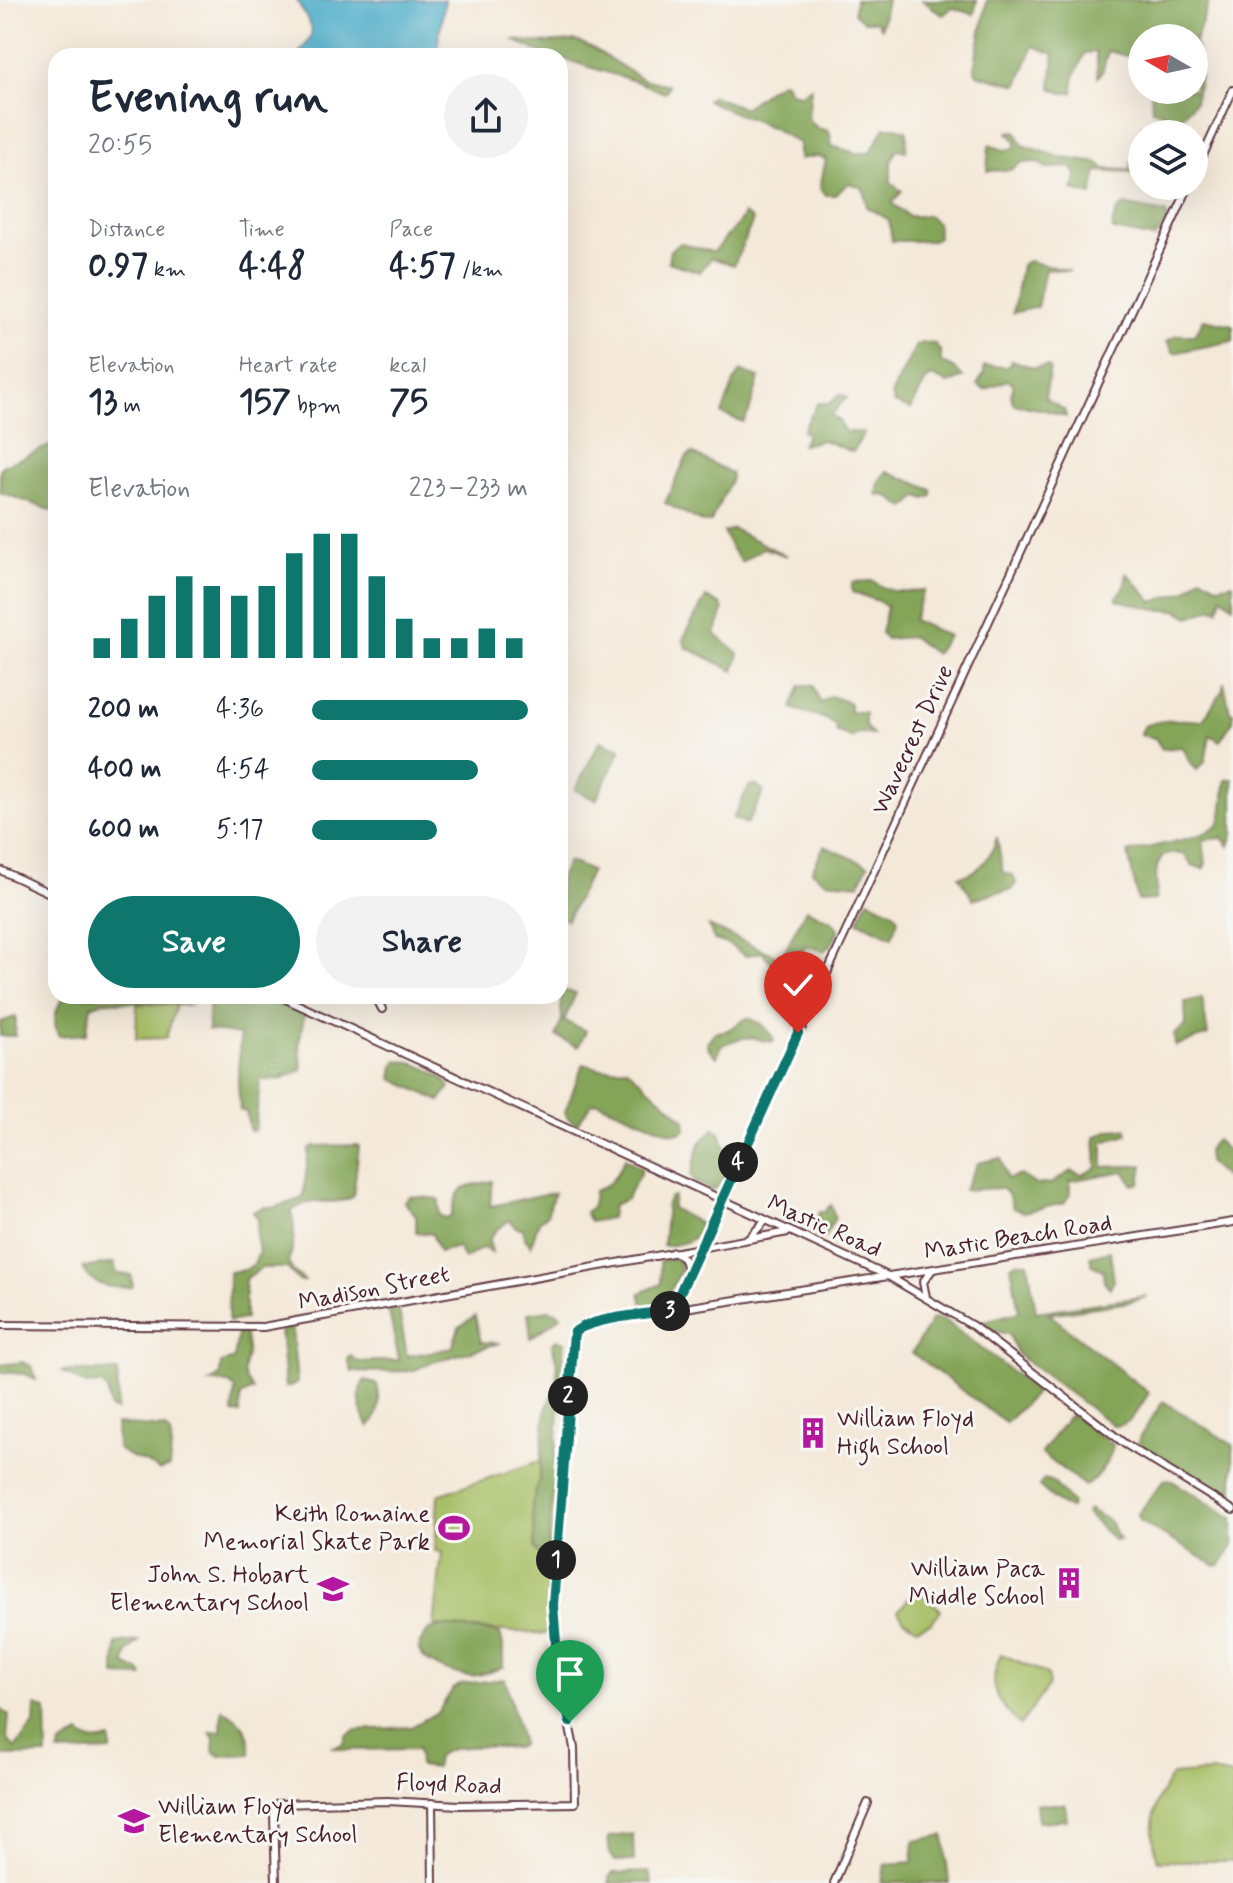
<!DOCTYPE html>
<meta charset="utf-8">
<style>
body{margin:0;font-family:Mynerve,sans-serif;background:#f2f2f3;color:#1f2937;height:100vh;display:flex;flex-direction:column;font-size:30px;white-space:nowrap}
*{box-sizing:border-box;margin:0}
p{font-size:26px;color:#747a83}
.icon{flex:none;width:44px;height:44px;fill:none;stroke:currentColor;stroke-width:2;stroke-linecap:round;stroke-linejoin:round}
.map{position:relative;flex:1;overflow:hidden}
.sheet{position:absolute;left:48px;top:48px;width:520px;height:956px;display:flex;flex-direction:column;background:#fff;border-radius:24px;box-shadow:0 8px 32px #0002}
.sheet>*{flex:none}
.needle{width:52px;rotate:279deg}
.controls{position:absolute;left:1128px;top:24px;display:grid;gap:16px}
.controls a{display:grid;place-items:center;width:80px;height:80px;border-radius:50%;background:#fff;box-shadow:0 8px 32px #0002;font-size:40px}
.pin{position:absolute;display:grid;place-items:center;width:68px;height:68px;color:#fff;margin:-82px -34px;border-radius:50% 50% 50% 0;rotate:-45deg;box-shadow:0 0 8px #0007}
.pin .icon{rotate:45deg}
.km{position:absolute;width:40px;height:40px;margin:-20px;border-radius:50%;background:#222;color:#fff;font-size:22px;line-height:40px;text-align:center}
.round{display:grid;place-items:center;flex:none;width:84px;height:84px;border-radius:42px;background:#f2f2f3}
.head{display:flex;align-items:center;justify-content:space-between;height:136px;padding:0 40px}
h1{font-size:44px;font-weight:800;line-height:60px}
.figures{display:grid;grid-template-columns:repeat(3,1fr);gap:12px;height:136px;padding:8px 40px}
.figures div{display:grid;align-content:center}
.figures b{font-size:34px;font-weight:800}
.figures small{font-size:22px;font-weight:400}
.figures p{font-size:22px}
.chart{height:224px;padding:16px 40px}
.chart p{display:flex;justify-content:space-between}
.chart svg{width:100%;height:144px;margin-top:8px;stroke:#0f766e;stroke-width:6}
.button{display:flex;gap:16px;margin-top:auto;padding:16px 40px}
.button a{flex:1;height:92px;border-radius:48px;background:#0f766e;color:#fff;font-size:32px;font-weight:800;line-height:92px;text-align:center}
.button a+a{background:#f2f2f3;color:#1f2937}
ul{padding:0 40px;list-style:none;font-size:26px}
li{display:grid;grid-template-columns:128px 96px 1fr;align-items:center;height:60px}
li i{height:20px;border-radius:10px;background:#0f766e}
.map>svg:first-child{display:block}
.green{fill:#a6be63;stroke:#786e47;stroke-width:2}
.forest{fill:#84a559;stroke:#676242;stroke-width:2}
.water{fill:#47aac7;stroke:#486479;stroke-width:2}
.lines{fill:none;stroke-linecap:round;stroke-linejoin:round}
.secondary-casing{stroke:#643d45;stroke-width:10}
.secondary{stroke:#fff;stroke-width:6}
.route-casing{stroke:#fff;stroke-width:16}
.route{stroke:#0f766e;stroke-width:10}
.labels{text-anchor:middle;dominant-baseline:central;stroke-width:6;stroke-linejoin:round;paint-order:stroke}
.street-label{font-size:24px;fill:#4a1f2b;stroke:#f6f6f2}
.poi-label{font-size:24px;fill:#4a1f2b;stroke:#f6f6f2;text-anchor:end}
</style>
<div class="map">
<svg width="1233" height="1883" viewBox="0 0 1233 1883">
<rect width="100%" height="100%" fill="#f6f6f2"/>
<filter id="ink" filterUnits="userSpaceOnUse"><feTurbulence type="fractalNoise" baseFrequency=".0125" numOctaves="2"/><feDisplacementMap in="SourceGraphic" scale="16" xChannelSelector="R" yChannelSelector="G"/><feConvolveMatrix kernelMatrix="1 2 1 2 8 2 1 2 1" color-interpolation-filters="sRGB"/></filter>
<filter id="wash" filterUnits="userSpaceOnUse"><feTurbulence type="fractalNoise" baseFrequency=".006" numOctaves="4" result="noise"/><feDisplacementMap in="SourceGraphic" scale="32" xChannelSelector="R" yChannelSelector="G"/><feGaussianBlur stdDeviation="1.8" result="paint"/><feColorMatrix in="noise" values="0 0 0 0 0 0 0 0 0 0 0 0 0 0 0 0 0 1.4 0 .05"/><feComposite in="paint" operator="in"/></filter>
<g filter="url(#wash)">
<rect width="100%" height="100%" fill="#f4e9d9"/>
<g class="green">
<path d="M137,1004L176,1005L166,1038L136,1039Z"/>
<path d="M558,1455L546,1634L434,1626L442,1552L435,1551L438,1495Z"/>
<path d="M920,1592L941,1610L931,1623L917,1628L904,1620L898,1611L912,1594Z"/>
<path d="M1001,1654L1047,1674L1049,1685L1020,1725C996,1702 986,1688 1001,1654Z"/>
<path d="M1212,1772L1233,1776V1861H1158C1148,1827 1152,1804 1172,1775Z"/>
</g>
<g class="forest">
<path d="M855,0H887L881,28L876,21H863L854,13Z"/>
<path d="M922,0H977L974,14L952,8L943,15Z"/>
<path d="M987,0H1214L1209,2L1195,42L1200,76L1195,102L1180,119L1152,110L1151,90H1194V38H1142V60L1108,51L1102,72L1098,77L1096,52L1085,53L1074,77L1073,93H1062L1051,88L1054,54L1033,46L1018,85L979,75L975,71V63Z"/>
<path d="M513,40L541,43L576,41L591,47L642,79L669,85L665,93L638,82L560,58V56L544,54Z"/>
<path d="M784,81L790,92L801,94L811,87L808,119L817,128L829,131L832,146L855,153H870L885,127H896L907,131L906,151L897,149L891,162V183L902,191L892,203L908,216H929L937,223L938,237L931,241H892L889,220L867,207L863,188L849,183L835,195H826L820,187L826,159L817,156L799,159V143C788,139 782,132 772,128C750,118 728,112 707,100L712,96L743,108C759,99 768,87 784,81Z"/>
<path d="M1142,125L1167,128L1165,134H1142V174L1097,171L1092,195L1073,190L1076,174L1071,167L1047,168L1036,162L1021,163L1010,170L987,171L989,145L1004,150L1015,148L1016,142L1008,132L1016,131L1022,145L1063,158L1099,163L1104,169L1130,170Z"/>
<path d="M1124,205L1166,213L1167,222L1154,238L1113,230C1111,221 1117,210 1124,205Z"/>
<path d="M744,214L753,220L734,265L711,258L700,272L668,262L670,250L680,243L713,252C721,247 721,242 727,236C734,228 739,225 744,214Z"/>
<path d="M1028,261L1070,271L1045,269L1037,307L1013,313L1021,265Z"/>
<path d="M1204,319L1233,325V341L1174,353L1167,341L1177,335H1195Z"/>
<path d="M923,343L935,344L941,352V362L954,368L963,377L949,384L932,376L925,382L911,409L894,403L892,393L916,345Z"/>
<path d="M1012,360L1034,368L1046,366L1050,368L1045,398L1064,410L1066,417L1049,411L1013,404L1011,395L1014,384L1007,380L985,390L977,385L984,374V366L1008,367Z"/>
<path d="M741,371L759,378L749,412L743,422L722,414L734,382Z"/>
<path d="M840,394L847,397L831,415L839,421L844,431L864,433L853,452L823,440L802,445L807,434L802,431L818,403H831Z"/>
<path d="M54,444L56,445V512L0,492V470L2,466Z"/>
<path d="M692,453L731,473V479L711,522L704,523L665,503L686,458Z"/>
<path d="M887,471L932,490V496L925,499L919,496L905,508L888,496L877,495L879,481Z"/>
<path d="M733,529L787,556L763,548L741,562L729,545L724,532Z"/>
<path d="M1127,573L1153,602L1186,591L1201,576L1218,586L1233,583V606L1222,597L1218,610L1213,608L1190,617L1177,610H1160L1117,600V597L1124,588Z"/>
<path d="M873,581C890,595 903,591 924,590L913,620L948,636L935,654L912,637L885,639L881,633L887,607L878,601L852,592V582Z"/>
<path d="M706,597L721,605L723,611L715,634L739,654L734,671L686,647L683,639Z"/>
<path d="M1224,682L1230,712H1233V721L1220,741L1210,735L1205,762L1197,770L1190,763L1183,747L1162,749L1155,738L1140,735L1145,725C1165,719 1181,719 1202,721L1222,691Z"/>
<path d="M801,685H813L820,703L831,696L850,703V712H865V726L873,735L860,733L851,738L836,731V725C826,716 806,714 792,708Z"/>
<path d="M600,741L621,749L596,800L575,790Z"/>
<path d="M1233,779V834L1229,846L1222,838L1203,840L1206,864L1203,869L1192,865L1185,855L1174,853L1162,856C1151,874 1160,881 1155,900L1138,901L1128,853C1146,846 1210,838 1219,824C1225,814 1223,792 1226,780Z"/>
<path d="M756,785L764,792L747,824L733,818L749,786Z"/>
<path d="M997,837L1003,873L1013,875L1016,883L1011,890L997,892L973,899L959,876C981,873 991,857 997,837Z"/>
<path d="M824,846L868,865L859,884L825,881L812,871Z"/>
<path d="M568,861L591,871L567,920L560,918V878Z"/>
<path d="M868,899L895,913L898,919L892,937L858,921Z"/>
<path d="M806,909L832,921L839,930L831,945L824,951L807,946L788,966L775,967L762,952L745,956L728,944L714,940L709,926L781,958Z"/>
<path d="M560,990L576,993L564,1021L586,1031L578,1047L556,1036L562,1019Z"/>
<path d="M65,996L137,998L192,1006L104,1001L91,1006L86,1034L59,1036C52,1022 55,1007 65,996Z"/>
<path d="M209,996H261L304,1016L299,1043L302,1070L281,1079L260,1080L255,1130L250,1131L246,1112L240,1110L238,1081L240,1035L208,1030Z"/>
<path d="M1202,998L1208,1035L1175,1046L1174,1035L1186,1025L1185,1002Z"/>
<path d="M16,1017L15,1036H0V1022Z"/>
<path d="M747,1018C760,1022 769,1028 774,1041C765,1043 763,1040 755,1038C743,1036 732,1041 721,1046L717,1057L709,1049L707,1042L714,1033L728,1030Z"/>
<path d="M398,1061C414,1061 442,1073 450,1087L440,1101L392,1079L394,1066Z"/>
<path d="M583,1064L601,1069L627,1068L685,1120L686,1129L680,1133H671L597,1102L591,1104L577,1124L567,1117L565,1112Z"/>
<path d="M714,1129L720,1133L731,1165L720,1185L713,1190L695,1182L691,1175L700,1143Z"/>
<path d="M1126,1129L1127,1135L1103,1142V1167L1143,1165L1140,1183L1133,1185L1124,1171L1070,1181V1194L1064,1203L1024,1212L1013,1208L1008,1194L1001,1188L964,1190L978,1163L1001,1158L1007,1179L1021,1175L1036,1185L1052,1183L1071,1171L1082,1175L1097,1168L1095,1137L1110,1130Z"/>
<path d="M1216,1140L1229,1152L1233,1150V1156L1230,1157L1232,1184L1208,1162L1207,1150Z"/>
<path d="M356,1145L359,1146L353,1197C330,1208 312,1194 291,1212C296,1226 294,1247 288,1262L293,1271L305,1281L300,1282L287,1268H262L245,1279V1319L228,1322L229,1272L245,1270L254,1264L259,1251L256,1236L258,1219L253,1212L263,1207L274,1208L303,1198L309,1149L314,1146Z"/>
<path d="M625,1158L642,1169C638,1181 630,1187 627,1199L613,1205L611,1218L590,1222L585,1212L592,1207L594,1191C611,1186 618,1174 625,1158Z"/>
<path d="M492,1181L490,1206C512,1203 532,1195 554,1193L547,1215L539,1221L531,1246L524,1237L523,1228H517L510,1220L496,1230L489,1240L492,1252L483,1248L464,1259L458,1247L439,1252L432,1234L416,1232V1215L404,1202L410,1196L439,1199V1215L445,1218L451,1216C458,1183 462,1188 492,1181Z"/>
<path d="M674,1196L672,1208L702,1225C693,1243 685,1243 666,1246L663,1245L667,1203L670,1197Z"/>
<path d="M831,1205L835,1218L824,1238L812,1233L819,1212H824Z"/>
<path d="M1110,1251L1114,1281L1110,1288L1104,1282L1103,1270L1092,1265L1090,1256Z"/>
<path d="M674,1258L679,1261L681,1270L668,1295L644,1309L640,1293L661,1284L660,1261Z"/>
<path d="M1018,1262H1028L1036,1312L1148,1296L1130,1302L1049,1314L1149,1393C1140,1406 1132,1426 1114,1426L1017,1354L1009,1334L989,1330L984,1321L1019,1312L1011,1266Z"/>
<path d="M114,1263L117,1274L131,1275L133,1287C112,1289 93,1287 82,1268Z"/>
<path d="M394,1309L399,1310L407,1356L452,1348L459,1327L475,1316L481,1342L500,1343L433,1362L412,1371L352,1372L348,1359L351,1356L358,1362L399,1360L389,1312Z"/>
<path d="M549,1310L559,1313L561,1316L531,1338L528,1313Z"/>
<path d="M932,1319L944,1320L1037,1391L1006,1423L912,1353Z"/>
<path d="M280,1328H292L297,1383L285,1388Z"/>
<path d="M238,1333L245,1334C245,1340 248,1349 247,1354C243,1372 240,1374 253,1390L241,1396L240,1414L233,1413L235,1388L229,1383L210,1382L220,1376L221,1363L234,1359Z"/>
<path d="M556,1339L565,1342L547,1555L542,1558L535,1548L532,1504L539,1482L546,1409L557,1386V1364L552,1344Z"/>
<path d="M22,1362L31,1366L36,1379L24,1374L0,1372V1365Z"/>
<path d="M61,1371H118L117,1410L110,1409L107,1389L101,1384L87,1385Z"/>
<path d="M365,1380L377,1385C381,1399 380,1416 369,1427C361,1412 354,1393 365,1380Z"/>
<path d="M1163,1401L1233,1445V1504L1139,1445V1438Z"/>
<path d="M1072,1415L1113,1445C1111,1459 1098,1478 1085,1486L1041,1453L1068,1417Z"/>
<path d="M116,1424L166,1428C175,1437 170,1454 169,1467L159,1471C147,1459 129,1460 117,1448Z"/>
<path d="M1044,1479L1053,1482L1072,1503L1071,1508L1062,1506L1039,1486Z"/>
<path d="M1169,1479L1233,1518V1545L1221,1565L1216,1566L1139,1521L1138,1514L1164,1480Z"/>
<path d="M1089,1509L1110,1522L1119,1540H1114L1086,1513Z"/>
<path d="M446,1626L500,1633L503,1645V1667C493,1671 482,1675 472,1676C459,1677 416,1662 419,1646C420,1641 426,1634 429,1630Z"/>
<path d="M139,1641L127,1652L125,1664L141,1672L143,1677L115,1676L116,1644Z"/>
<path d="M505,1679L522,1744L517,1748C499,1747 451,1743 439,1755C435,1759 436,1763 436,1768L419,1766L418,1749L345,1750L333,1747L344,1744L347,1735L356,1730L411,1727L439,1711L452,1690L461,1684Z"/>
<path d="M35,1706L46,1709L47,1755L0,1756V1708L9,1716L7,1739L15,1748L34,1724Z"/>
<path d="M222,1709C241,1720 252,1732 250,1754L220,1756L213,1751L214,1739L210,1732L221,1731Z"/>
<path d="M80,1734C90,1743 98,1743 111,1739V1751L58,1753L61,1745Z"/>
<path d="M1036,1804H1065L1067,1820L1038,1822Z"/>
<path d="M633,1834L634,1861H614L610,1855L608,1837Z"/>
<path d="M944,1835L949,1883H882L885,1865L912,1862L914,1841Z"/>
<path d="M649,1872L652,1883H609V1877L613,1873Z"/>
</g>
<path class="water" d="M297,0H445L436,56H296C322,29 311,30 297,0Z"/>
</g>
<g filter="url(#ink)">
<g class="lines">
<defs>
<g id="secondary">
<path d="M1194,175L1233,90"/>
<path d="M0,870L56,896"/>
<path d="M279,996L888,1276L973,1326L1125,1444L1233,1510"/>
<path d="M370,996L377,999L382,1009"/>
<path d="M750,1237L766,1220"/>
<path d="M673,1252C684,1256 687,1262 686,1274"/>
<path d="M926,1297L923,1282L932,1270"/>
<path d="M672,1310L1189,186"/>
<path d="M0,1325L263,1327L788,1232"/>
<path d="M432,1803L433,1883"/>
<path d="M276,1883L274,1814L278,1804L388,1801L459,1805L575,1803L574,1748L558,1668L553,1605L573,1341L577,1328L592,1324L672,1310L1233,1222"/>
<path d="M834,1883L868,1803"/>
</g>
</defs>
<use href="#secondary" class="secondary-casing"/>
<use href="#secondary" class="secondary"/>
</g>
</g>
<g class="lines" filter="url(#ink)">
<defs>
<path id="route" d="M570,1722L558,1668L553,1605L574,1333C587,1318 650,1314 672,1310L798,1033"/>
</defs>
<use href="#route" class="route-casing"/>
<use href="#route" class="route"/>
</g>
<defs>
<symbol id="building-bare" viewBox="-9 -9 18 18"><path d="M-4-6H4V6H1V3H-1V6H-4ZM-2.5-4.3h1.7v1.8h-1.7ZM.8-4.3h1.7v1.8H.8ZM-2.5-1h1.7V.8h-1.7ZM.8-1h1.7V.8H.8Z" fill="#b5179e" stroke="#f6f6f2" stroke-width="2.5" paint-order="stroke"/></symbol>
<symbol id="stadium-bare" viewBox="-9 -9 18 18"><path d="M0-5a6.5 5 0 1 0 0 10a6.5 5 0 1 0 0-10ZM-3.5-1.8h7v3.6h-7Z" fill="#b5179e" stroke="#f6f6f2" stroke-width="2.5" paint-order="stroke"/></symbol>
<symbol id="school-bare" viewBox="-9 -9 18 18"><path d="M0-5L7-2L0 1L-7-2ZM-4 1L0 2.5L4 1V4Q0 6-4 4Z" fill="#b5179e" stroke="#f6f6f2" stroke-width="2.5" paint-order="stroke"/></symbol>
</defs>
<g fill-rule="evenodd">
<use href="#building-bare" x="791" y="1411" width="44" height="44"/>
<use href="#stadium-bare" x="432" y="1506" width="44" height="44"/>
<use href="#building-bare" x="1047" y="1561" width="44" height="44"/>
<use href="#school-bare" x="311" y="1567" width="44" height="44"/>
<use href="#school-bare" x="112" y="1799" width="44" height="44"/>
</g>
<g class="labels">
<g class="street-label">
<text transform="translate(913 740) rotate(-65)">Wavecrest Drive</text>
<text transform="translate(824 1227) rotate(24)">Mastic Road</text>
<text transform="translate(1018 1238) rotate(-9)">Mastic Beach Road</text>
<text transform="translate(374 1289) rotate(-11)">Madison Street</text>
<text transform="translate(449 1785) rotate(2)">Floyd Road</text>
</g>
<g class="poi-label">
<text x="837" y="1419" text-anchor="start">William Floyd<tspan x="837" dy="28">High School</tspan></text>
<text x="430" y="1514">Keith Romaine<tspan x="430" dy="28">Memorial Skate Park</tspan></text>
<text x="1045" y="1569">William Paca<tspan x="1045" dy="28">Middle School</tspan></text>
<text x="309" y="1575">John S. Hobart<tspan x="309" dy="28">Elementary School</tspan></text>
<text x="158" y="1807" text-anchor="start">William Floyd<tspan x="158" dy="28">Elementary School</tspan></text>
</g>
</g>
</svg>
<div class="controls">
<a><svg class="needle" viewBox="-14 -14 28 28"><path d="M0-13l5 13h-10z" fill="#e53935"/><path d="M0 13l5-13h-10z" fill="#747a83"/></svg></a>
<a><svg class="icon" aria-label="layers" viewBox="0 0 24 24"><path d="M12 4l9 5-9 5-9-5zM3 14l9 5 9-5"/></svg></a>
</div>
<div class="pin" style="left:570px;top:1722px;background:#1e9e55"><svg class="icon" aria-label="arrive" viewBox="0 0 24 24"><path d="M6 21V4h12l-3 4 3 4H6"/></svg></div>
<div class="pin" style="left:798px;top:1033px;background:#d93025"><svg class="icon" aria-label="check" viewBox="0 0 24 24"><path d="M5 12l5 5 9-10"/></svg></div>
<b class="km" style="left:556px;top:1560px">1</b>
<b class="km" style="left:568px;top:1396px">2</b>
<b class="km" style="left:670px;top:1311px">3</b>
<b class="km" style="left:738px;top:1162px">4</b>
<section class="sheet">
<div class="head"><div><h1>Evening run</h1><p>20:55</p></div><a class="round"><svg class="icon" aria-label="share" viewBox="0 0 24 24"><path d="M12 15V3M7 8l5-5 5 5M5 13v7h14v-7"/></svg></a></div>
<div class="figures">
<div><p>Distance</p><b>0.97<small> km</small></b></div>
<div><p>Time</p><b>4:48</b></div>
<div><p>Pace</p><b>4:57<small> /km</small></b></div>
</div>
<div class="figures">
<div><p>Elevation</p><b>13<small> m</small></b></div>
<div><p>Heart rate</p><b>157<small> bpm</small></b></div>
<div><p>kcal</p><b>75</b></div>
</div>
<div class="chart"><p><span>Elevation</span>223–233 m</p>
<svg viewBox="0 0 160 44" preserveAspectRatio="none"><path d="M5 44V38M15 44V32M25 44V25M35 44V19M45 44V22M55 44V25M65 44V22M75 44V12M85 44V6M95 44V6M105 44V19M115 44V32M125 44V38M135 44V38M145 44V35M155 44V38"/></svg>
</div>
<ul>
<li><b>200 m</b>4:36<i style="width:100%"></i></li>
<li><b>400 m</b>4:54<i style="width:77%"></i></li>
<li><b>600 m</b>5:17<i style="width:58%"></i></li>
</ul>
<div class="button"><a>Save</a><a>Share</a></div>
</section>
</div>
